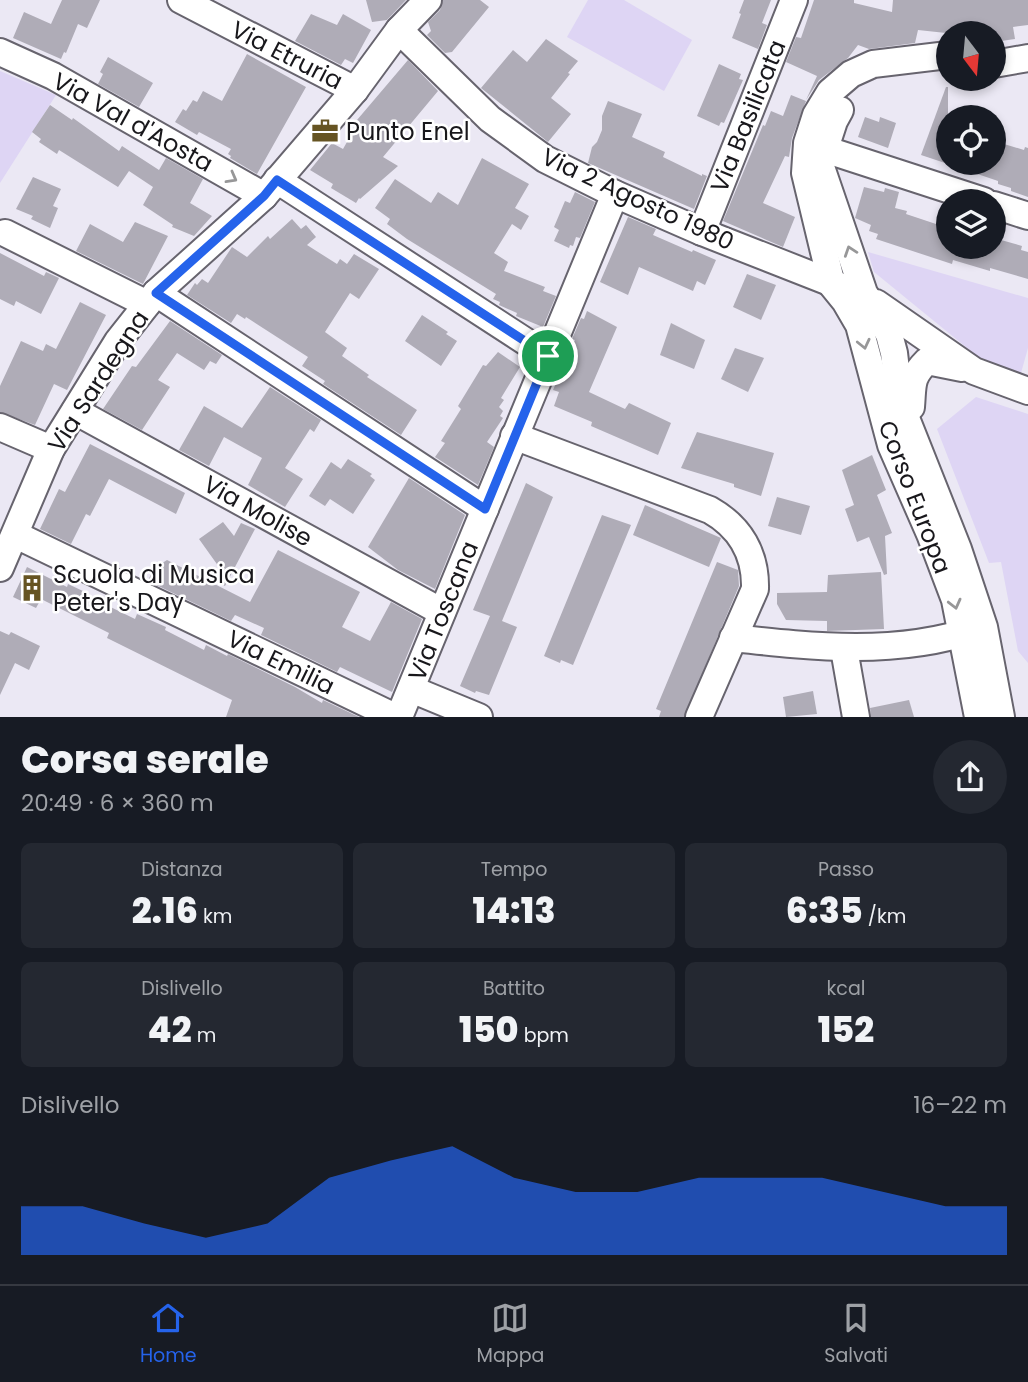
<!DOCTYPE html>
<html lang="it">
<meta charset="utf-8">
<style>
body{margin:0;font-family:Poppins,sans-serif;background:#242831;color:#f1f3f6;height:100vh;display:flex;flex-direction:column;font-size:26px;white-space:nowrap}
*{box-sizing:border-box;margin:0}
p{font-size:23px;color:#9ea1a6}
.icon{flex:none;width:38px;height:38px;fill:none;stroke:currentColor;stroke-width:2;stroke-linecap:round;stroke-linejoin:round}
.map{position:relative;height:717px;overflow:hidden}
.sheet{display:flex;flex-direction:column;background:#171b24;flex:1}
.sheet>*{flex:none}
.needle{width:46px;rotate:164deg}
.fabs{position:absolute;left:936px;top:21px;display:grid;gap:14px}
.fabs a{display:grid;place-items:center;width:70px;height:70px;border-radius:50%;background:#171b24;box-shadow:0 4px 10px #0003;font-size:35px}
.pin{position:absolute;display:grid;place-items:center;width:60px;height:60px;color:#fff;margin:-30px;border:4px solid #fff;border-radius:50%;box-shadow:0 2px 7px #0007}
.round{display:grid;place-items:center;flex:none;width:74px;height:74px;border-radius:37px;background:#242831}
.overview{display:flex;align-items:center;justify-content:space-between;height:119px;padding:0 21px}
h1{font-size:38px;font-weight:800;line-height:52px}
.figures{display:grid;grid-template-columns:repeat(3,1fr);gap:10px;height:119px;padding:7px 21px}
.figures div{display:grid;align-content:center;border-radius:10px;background:#242831;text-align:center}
.figures b{font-size:35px;font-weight:800}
.figures small{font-size:19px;font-weight:400}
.figures p{font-size:19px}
.chart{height:196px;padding:14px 21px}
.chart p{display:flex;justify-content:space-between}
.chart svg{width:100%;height:126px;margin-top:7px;fill:#2563eb;opacity:.7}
.tabs{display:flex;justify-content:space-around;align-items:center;height:98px;border-top:2px solid #363941;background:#171b24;font-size:19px;color:#9ea1a6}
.tabs a{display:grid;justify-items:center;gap:4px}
.tabs .on{color:#2563eb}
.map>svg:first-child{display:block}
.green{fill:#ded5f4}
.building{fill:#afacb7}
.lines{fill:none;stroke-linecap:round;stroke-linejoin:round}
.minor-casing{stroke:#67646e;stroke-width:30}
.minor{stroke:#fff;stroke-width:26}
.oneway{stroke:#979798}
.route-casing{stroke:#fff;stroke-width:14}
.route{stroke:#2563eb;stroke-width:9}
.labels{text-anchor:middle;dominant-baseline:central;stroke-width:5;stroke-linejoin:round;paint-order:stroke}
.street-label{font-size:24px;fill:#18171b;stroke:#fff}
.poi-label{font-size:24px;fill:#18171b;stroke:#fff;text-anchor:start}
</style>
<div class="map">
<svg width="1028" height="717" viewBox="0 0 1028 717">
<rect width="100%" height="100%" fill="#ebe8f4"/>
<g class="green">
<path d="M588,0H624L692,40L664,91L567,37Z"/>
<path d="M0,71L56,95L0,183Z"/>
<path d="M868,252L1028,298V348L1021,373L983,361L874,272Z"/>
<path d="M976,397L1028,414V663L1018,651L1001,562L989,563L937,429Z"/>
</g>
<g class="building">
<path d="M62,0H100L87,28L78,24L66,53L64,52L61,59L13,38L24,12L51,24Z"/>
<path d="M366,0H406L387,20L372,22Z"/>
<path d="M443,0H480L489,7L452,52L445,53L427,35L431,31L428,22L440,10Z"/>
<path d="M744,0H771L762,23L767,25L758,49L732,38L741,14L739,13Z"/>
<path d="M814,0H854V3L892,12L893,0H1028V25L1013,27L1015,39L994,42V33H946L918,30L915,43L869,49L858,45L848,58L819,80L806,100L817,76L786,62L796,37L801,38Z"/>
<path d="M311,14L337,25L343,14L371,30L353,63L345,59L341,65L295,41Z"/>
<path d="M546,39L578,61L568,73L570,74L551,98L571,114L548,142L481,88L513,50L527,62Z"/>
<path d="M247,54L306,87L257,174L230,158L231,156L228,154L231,149L199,132L197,135L175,122L183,109L186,111L193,100L197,102L203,91L222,101Z"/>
<path d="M108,57L153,83L139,107L98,84L103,74L100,72Z"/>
<path d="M408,60L438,91L383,157L398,166L360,199L359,198L356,203L331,188L333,184L310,170L332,143L343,149L359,121L357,120Z"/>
<path d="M719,64L741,74L739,79L743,80L724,123L721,122L719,126L697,116Z"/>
<path d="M946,87H948V164L921,155Z"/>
<path d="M791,95L806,101L792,138L789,157L785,156L763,203L795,217L783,247L723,221L763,125L765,126L771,111L783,116Z"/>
<path d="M608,101L642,114L632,137L665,152L663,157L702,176V174L707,176L694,209L588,163L592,147L597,142L602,130V116Z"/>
<path d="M50,105L72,120L73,118L119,151L122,146L159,170L166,158L203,179L190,203L212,216L194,236L172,227L173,225L143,205L153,187L129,171L118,187L59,150L57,154L39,142L41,139L32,132Z"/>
<path d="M865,117L879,122L880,117L896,123L888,148L858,137Z"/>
<path d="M994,141L1024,150L1025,147L1028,148V197L1011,191V188L998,184V181L954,166V163H994Z"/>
<path d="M482,158L529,184L515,208L529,216L521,230L512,224L494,253L508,262L504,271L545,287L543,291L556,296L543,327L516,316L517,313L499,305L500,302L493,299L496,294L407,239L387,224L390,219L375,208L395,179L431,203L438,192L458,205Z"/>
<path d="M33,177L61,189L53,206L58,208L50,228L31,219L33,216L16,209Z"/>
<path d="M864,187L884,192L885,188L899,192L895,208L907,211L906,214L948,228V247H994V238L1022,246L1021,250L1028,252V279L990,268V271L953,260L952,264L876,239L878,234L869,231L871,225L855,218Z"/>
<path d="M575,192L595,202L580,238L576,237L573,246L570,245L569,248L554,241L559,230L554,227L565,201L570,203Z"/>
<path d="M628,217L656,229L653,235L692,252L693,250L716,260L705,285L697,281L693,291L639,267L628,295L600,282Z"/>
<path d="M292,219L301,229L306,225L316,237L307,245L337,264L340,259L347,264L354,254L379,269L359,299L350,293L325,332L347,348L342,356L369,375L367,377L417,410L401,435L323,384L325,381L302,366L308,357L246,317L245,319L237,314L231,323L187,295L195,283L197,285L202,279L208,283L232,247L247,257L268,236L270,239Z"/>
<path d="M135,222L168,236L143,284L76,251L90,224L123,242Z"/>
<path d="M0,253L44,276L46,272L59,278L41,314L16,301L14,306L0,299Z"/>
<path d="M747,274L776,285L761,320L733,307Z"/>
<path d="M80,302L106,315L67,390L54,384L35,425L0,412V386L21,341L43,351L46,344L56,349Z"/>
<path d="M587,311L617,327L589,392L625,409L629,403L671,423L658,455L591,426L592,422L554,406L559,392L553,390L575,340L572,339L581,318L584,319Z"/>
<path d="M422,315L448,332L446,334L457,341L441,366L405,341Z"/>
<path d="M170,321L222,355L216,364L210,361L204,370L177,353L158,380L170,387L142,430L103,409L132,366L136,367Z"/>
<path d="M671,323L705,340L694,369L660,355Z"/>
<path d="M735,348L764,358L748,392L721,379Z"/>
<path d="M498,352L520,367L501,398L504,400L499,407L503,411L500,416L503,418L487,442L494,447L478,485L435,457L445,443L441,441L461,409L458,406L483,365L486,366Z"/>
<path d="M270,387L321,420L314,432L310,429L285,468L303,479L285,507L248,485L262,458L224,437L209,466L179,450L204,406L242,428Z"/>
<path d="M697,432L774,453L761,496L734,487V484L681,468Z"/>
<path d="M90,444L185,493L176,514L109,479L90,516L86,514L71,544L40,529L59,489L65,492Z"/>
<path d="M872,455L886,490L877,495L892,533L885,536L887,574L884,575L869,537L857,542L845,509L854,505L842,470Z"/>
<path d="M348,459L372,474L370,476L375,480L353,514L330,499L325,506L309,496L331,462L341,469Z"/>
<path d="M409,478L465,515L435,589L398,570L368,547Z"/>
<path d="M526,483L553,497L502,621L517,627L489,695L476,691L475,693L460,686L490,616L473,610Z"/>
<path d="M777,497L810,506L801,535L768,526Z"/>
<path d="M645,505L721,538L709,567L633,535Z"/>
<path d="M602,515L631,525L573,665L561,660L560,663L544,656Z"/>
<path d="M223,522L234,536L241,523L255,529L225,586L213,579L219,567L199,539Z"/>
<path d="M278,550L360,592L342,627L370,641L391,602L422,619L392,692L340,667L337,672L261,635L264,628L235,615L231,621L148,581L153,569L167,560L250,602Z"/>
<path d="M717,562L738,570L739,586L684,717H659L661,711L656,709Z"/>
<path d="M27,567L67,587L68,584L85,592L84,594L135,619L137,614L166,627L165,630L204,650L206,645L227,656L228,654L295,687L322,703L323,700L359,717H226L232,700L107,638L109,633L41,599L36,608L13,597Z"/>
<path d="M881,572L884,629L827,631V621L786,620L777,604V593L827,592L828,575Z"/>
<path d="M0,631L9,635L11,632L40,646L29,670L15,663L0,695Z"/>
<path d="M813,691L817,714L786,717L783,697Z"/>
<path d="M909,700L914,717H871L870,708Z"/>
</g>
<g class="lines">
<defs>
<g id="minor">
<path d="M181,0L355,90"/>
<path d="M399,30L490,119L545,159L615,194L702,232L842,287"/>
<path d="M0,52L53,76L264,196"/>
<path d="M948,55L873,64L851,74L830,92L816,115L807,143L805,173L832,285L845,301L859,325L891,445L930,534L955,600L978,717"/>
<path d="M994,64L1028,58"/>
<path d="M840,110L834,121L820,164L864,293L889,334L894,353L900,403L958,549L984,627L1001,717"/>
<path d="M824,149L984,201"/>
<path d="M277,180L548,356"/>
<path d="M994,205L1028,216"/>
<path d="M702,232L794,0"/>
<path d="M5,233L147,304"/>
<path d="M156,293L485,509"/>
<path d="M876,303L974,371L1028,391"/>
<path d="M911,407C913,384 910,378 927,361L962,368"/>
<path d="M75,411L442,612"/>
<path d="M0,427L51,449"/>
<path d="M514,436L710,510C740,527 756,554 755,589L699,717"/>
<path d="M16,535L395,717"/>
<path d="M0,568L51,449L118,341L156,293L264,196L355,90L399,30L428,0"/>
<path d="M733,638C815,647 897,656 977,629"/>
<path d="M844,649L856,717"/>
<path d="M411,689L479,717"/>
<path d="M399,717L615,194"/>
</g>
</defs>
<use href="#minor" class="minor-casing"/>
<use href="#minor" class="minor"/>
</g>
<defs><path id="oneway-chevron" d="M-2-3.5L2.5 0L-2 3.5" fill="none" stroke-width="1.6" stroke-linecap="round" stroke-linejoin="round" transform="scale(1.75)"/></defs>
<g class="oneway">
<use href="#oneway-chevron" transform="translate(232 178) rotate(29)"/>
<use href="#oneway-chevron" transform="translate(850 251) rotate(-109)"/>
<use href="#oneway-chevron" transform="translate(864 344) rotate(77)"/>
<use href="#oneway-chevron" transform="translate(955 604) rotate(76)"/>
</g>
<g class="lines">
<defs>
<path id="route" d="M277,180L548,356L485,509L156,293L264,196Z"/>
</defs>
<use href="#route" class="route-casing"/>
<use href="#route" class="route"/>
</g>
<defs>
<symbol id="office-bare" viewBox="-9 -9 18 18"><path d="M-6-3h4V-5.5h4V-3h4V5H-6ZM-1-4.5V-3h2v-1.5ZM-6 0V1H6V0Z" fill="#665422" stroke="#fff" stroke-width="2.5" paint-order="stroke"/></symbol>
<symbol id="building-bare" viewBox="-9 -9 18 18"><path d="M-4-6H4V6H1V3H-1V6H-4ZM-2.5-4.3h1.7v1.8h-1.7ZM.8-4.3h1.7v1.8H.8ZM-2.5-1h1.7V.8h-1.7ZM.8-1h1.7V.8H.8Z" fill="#665422" stroke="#fff" stroke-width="2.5" paint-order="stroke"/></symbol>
</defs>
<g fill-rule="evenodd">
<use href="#office-bare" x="306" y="112" width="38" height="38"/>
<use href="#building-bare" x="13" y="569" width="38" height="38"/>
</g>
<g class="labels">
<g class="street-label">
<text transform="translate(287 55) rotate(27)">Via Etruria</text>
<text transform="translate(748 116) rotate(-68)">Via Basilicata</text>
<text transform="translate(133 122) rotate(29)">Via Val d'Aosta</text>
<text transform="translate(638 199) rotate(25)">Via 2 Agosto 1980</text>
<text transform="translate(98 381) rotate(-57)">Via Sardegna</text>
<text transform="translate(915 497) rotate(69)">Corso Europa</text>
<text transform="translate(258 511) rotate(29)">Via Molise</text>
<text transform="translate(443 611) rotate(-68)">Via Toscana</text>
<text transform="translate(281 662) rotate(26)">Via Emilia</text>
</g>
<g class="poi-label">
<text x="346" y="131">Punto Enel</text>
<text x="53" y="574">Scuola di Musica<tspan x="53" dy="28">Peter's Day</tspan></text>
</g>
</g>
</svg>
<div class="fabs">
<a><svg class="needle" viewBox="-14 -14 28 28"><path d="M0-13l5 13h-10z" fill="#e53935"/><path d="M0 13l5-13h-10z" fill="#9ea1a6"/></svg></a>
<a><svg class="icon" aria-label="locate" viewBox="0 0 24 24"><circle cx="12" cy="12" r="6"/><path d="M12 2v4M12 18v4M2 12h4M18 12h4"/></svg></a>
<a><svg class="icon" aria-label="layers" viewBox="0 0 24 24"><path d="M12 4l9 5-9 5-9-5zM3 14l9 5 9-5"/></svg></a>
</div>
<div class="pin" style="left:548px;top:356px;background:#1e9e55"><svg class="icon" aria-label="arrive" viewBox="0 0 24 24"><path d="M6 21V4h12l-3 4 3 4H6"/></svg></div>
</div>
<section class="sheet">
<div class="overview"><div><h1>Corsa serale</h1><p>20:49 · 6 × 360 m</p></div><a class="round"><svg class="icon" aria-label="share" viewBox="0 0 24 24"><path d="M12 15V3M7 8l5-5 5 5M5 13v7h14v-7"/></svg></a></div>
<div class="figures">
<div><p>Distanza</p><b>2.16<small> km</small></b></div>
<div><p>Tempo</p><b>14:13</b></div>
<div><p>Passo</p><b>6:35<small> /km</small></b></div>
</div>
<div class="figures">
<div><p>Dislivello</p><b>42<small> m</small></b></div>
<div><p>Battito</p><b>150<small> bpm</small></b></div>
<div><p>kcal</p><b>152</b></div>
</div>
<div class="chart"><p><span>Dislivello</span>16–22 m</p>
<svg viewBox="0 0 160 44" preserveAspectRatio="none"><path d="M0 44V27L10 27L20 33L30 38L40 33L50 17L60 11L70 6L80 17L90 22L100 22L110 17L120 17L130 17L140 22L150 27L160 27V44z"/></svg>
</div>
</section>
<nav class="tabs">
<a class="on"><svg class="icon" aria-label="home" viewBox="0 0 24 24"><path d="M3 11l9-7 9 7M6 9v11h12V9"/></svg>Home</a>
<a><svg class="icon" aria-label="map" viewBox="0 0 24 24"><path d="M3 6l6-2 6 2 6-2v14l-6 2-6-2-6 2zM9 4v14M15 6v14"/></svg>Mappa</a>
<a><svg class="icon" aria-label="saved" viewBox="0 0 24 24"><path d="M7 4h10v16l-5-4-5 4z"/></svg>Salvati</a>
</nav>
